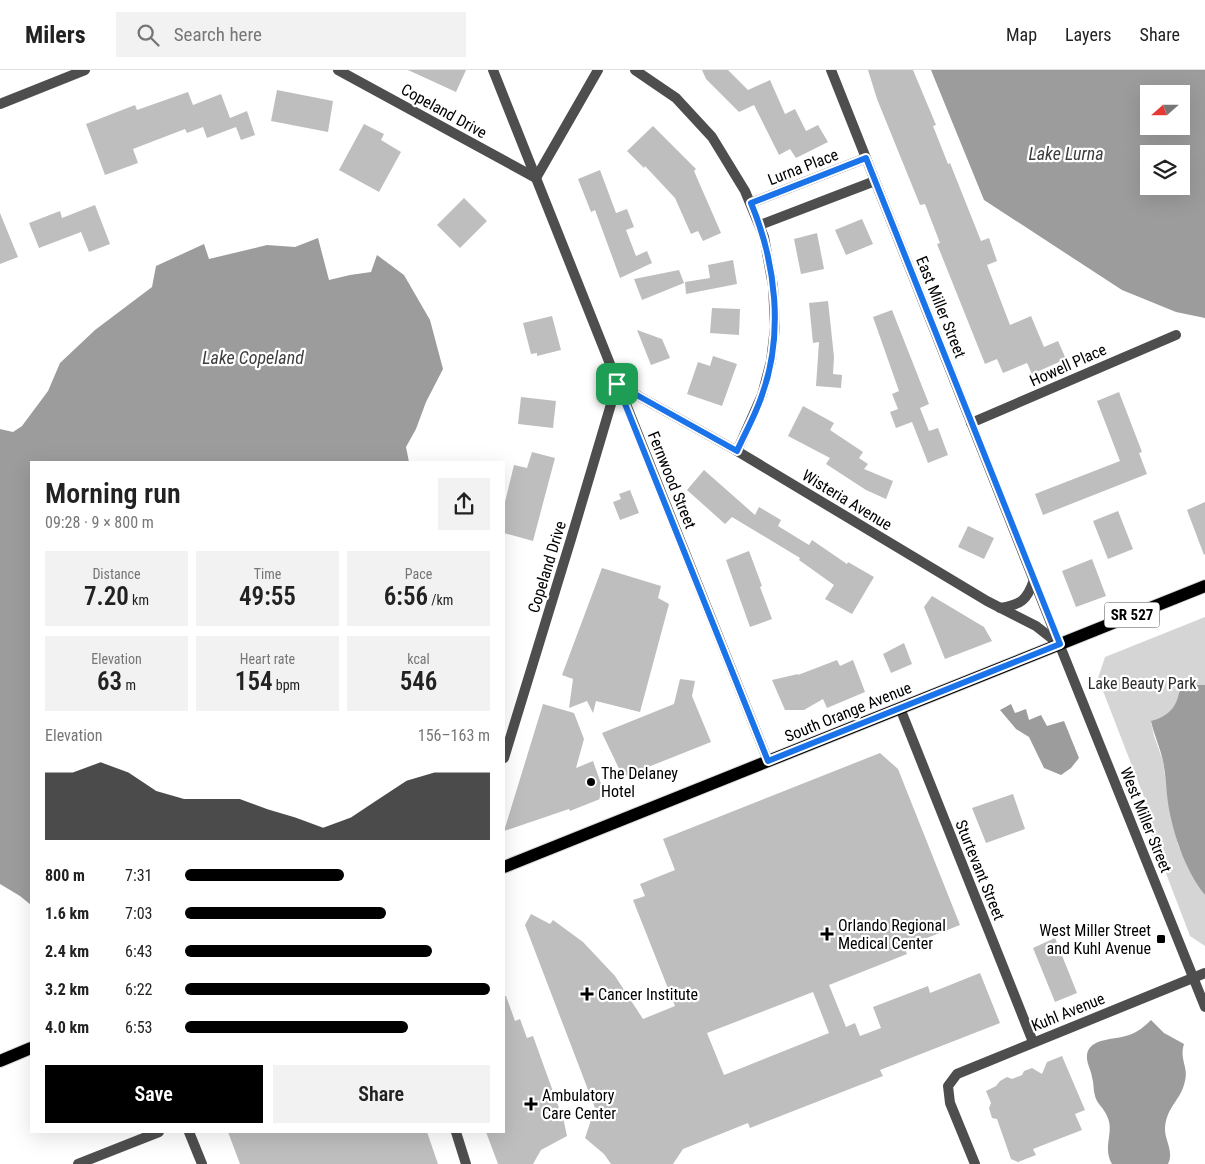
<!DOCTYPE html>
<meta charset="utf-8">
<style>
body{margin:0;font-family:"Roboto Condensed",sans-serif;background:#f2f2f2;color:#222;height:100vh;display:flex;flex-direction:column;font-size:19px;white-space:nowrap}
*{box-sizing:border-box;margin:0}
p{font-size:16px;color:#767676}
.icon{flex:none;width:28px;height:28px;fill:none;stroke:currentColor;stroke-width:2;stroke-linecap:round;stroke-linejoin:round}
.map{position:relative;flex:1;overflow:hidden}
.sheet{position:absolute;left:30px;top:391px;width:475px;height:672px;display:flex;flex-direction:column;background:#fff;border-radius:0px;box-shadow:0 5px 20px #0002}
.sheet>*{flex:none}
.needle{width:32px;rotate:249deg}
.controls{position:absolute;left:1140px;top:15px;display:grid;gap:10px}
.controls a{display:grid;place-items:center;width:50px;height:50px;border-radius:0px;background:#fff;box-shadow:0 5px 20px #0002;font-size:25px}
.pin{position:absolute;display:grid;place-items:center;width:42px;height:42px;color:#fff;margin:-21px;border-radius:10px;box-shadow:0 2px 8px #0006}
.round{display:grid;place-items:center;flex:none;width:52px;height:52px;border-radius:0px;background:#f2f2f2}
.overview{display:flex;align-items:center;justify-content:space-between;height:85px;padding:0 15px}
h1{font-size:28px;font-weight:600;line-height:38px}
.metrics{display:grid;grid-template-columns:repeat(3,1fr);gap:8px;height:85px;padding:5px 15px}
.metrics div{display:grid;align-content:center;border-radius:0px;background:#f2f2f2;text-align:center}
.metrics b{font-size:25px;font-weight:600}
.metrics small{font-size:14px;font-weight:400}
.metrics p{font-size:14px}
.chart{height:140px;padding:10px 15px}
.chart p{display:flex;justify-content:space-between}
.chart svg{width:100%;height:90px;margin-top:5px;fill:#000;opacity:.7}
.button{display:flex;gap:10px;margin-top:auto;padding:10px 15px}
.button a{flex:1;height:58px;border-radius:0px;background:#000;color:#fff;font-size:20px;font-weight:600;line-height:58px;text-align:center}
.button a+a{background:#f2f2f2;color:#222}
ul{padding:0 15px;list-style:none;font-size:16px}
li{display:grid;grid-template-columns:80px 60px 1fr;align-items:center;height:38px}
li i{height:12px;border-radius:6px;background:#000}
header{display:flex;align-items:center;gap:30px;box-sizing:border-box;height:70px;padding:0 25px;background:#fff;border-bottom:1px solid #e0e0e0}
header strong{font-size:24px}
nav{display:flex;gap:28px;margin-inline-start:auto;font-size:18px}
.search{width:350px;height:45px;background:#f2f2f2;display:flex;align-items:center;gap:12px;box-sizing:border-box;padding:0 18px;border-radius:0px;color:#767676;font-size:19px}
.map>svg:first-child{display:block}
.green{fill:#d5d5d5}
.water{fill:#9c9c9c;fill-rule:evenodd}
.building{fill:#bebebe;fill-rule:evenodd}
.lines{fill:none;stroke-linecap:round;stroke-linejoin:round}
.primary-casing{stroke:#dbdbdb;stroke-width:14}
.minor{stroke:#4e4e4e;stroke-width:10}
.tertiary{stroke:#4e4e4e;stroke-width:10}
.primary{stroke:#000;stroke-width:12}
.route-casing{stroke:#fff;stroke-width:10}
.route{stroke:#1a73e8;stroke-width:6}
.poi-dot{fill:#000;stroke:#fff;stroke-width:2}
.labels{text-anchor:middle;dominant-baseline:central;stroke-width:4.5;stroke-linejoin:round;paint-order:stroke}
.shield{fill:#fff;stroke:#4c4c4c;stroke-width:1}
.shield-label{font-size:15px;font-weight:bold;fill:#000}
.street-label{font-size:16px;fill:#000;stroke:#fff}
.park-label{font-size:16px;fill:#2c2c2c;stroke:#fff}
.poi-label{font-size:16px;fill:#000;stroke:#fff;text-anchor:start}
.water-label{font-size:18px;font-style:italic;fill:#3d3d3d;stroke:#fff}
</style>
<header>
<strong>Milers</strong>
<div class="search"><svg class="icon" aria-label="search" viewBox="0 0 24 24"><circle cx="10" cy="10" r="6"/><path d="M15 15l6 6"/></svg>Search here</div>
<nav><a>Map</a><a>Layers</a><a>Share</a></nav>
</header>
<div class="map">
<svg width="1205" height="1094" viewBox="0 0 1205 1094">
<rect width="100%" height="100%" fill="#fff"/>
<path class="green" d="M1205,547V615H1195L1181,612C1180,635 1173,645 1151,652L1154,666L1163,691L1169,736L1178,775L1198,815L1205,825V876L1190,866L1149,759L1144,727L1098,608L1105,587Z"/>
<g class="water">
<path d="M931,0H1205V248L1176,242L1122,220L984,130ZM1149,24H1181V56H1149ZM1149,84H1181V116H1149Z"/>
<path d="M318,168L329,210L350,205L371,202L377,185L404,205L430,250L443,299L426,332L416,359L406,377L409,392H31V835L20,826L0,814V359L13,362L22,356L48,321L60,293L95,260L152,217L156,196L204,174L209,189L267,175L295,177Z"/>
<path d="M1180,612L1195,615H1205V825C1185,800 1173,764 1168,733C1166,719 1166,705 1163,691C1160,677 1154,665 1151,651C1172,646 1180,632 1180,612Z"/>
<path d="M1011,634L1015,643L1026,639L1029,650L1041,645L1047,656L1064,651L1079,688L1071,698L1061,705L1044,698L1029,667L1016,659L1000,640Z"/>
<path d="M1151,950L1164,963L1184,974C1179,989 1189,998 1185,1011C1181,1031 1165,1037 1165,1061C1166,1072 1174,1083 1168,1094H1112C1102,1076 1115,1062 1107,1046C1104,1038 1097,1034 1095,1026C1093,1020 1094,1013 1092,1007C1091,1000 1086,992 1087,985C1089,967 1117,970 1129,965C1138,962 1145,956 1151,950Z"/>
</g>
<g class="building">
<path d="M408,0H466L456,22Z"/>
<path d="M702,0H728L748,20L770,10L785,44L795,39L806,61L818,55L828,72L796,88L790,79L779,85L754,35L739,42L706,9Z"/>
<path d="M868,0H913L936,55L933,56L948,94L950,93L981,171L989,168L997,191L987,195L1010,255L1031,246L1044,277L1058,271L1066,289L1032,304L1027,293L1003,303L997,289L985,294L937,174L940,173L925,134L920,135L877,29Z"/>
<path d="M277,20L333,31L328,62L271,51Z"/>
<path d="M188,22L193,35L221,24L230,48L247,41L255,65L241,70L236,57L207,68L203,57L187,63L185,59L133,79L138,93L105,105L86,54L135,35L137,40Z"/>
<path d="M364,54L384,64L381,70L401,82L379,122L339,100Z"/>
<path d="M653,56L696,99L694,101L721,163L703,171L698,161L691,164L675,128L645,96L644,98L627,81Z"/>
<path d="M600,100L616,143L627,139L634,157L626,160L636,186L647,181L652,193L620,208L595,140L591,142L578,109Z"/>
<path d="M464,128L487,151L460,178L437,155Z"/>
<path d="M95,135L110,174L89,182L81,162L39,178L29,153L60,141L62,148Z"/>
<path d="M0,143L18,187L0,194Z"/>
<path d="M862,149L873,174L846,185L835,160Z"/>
<path d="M817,163L824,199L801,204L794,169Z"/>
<path d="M733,190L737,214L686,224L685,212L710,208L708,195Z"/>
<path d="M679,200L684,213L642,230L634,209Z"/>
<path d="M828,231L834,287L833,304L842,305L841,318L816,316L819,272L813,273L809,233Z"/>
<path d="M712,238L740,239L739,265L710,263Z"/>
<path d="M892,240L929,334L920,338L929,361L938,358L948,385L928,393L912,352L896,358L890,342L898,339L892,324L899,321L873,247Z"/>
<path d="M552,246L561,280L537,286V283L531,284L523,253Z"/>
<path d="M637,260L662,269L670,288L651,295Z"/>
<path d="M713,286L737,294L722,336L687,324L698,292L710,296Z"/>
<path d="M1119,322L1142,382L1139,383L1147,404L1043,445L1035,424L1120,391L1097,331Z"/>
<path d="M521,327L556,331L553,358L518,354Z"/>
<path d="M803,336L834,353L830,360L863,382L859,388L868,394L864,399L893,411L886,429L866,420L826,394L830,388L788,366Z"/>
<path d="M532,382L555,388L533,471L504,463V436L514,395L527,398Z"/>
<path d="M704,400L755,445L759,437L781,450L778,456L809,475L812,470L847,494L848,492L874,507L852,544L825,529L834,515L799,490L800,488L732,447L725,454L687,420Z"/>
<path d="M630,420L639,443L620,450L613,432L621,429L619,424Z"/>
<path d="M1205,432V484L1204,485L1187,440Z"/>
<path d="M1118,441L1133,479L1108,489L1093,451Z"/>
<path d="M968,456L994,468L984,489L958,477Z"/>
<path d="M749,481L762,516L760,517L772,549L750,557L726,490Z"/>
<path d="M1092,489L1106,526L1076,537L1062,501Z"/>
<path d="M602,498L661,516L658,528L669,534L640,642L596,631L593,643L587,631L569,638L573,609L562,605Z"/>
<path d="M932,526L984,557L992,571L945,589L924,537Z"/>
<path d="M904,573L912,594L891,603L883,584Z"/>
<path d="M837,590L840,596L853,590L865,622L827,638L823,629L804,640H785L772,610L798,604V605Z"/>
<path d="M680,609L695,611L692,626L711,672L623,707L602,663L674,634Z"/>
<path d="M543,634L574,643L584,669L576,698L593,691L605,725L599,728L600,729L570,741L569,739L504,761Z"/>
<path d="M880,683L898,699L960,855L904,877L907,884L829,915L846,957L855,953L860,966L881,958L873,937L928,916L930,923L980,903L1000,953L880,1000L883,1006L750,1058L748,1053L683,1079L673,1094H611L604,1084L585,1068L595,1038L525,855L531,844L550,854L553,850L583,872L615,906L643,949L675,936L633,830L645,826L640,814L675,800L663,769ZM813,922L829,963L724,1005L707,963Z"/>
<path d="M1013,724L1025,759L986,773L972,738Z"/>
<path d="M1055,868L1077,923L1055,932L1033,878Z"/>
<path d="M504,926H506L515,951L520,949L527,968L533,966L564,1052L567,1066L541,1080L533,1094H498L486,1062H504Z"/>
<path d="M1062,986L1085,1040L1075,1044L1082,1060L1033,1079L1036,1085L1018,1092L1011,1089L997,1049L992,1048L989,1038L991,1033L986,1021L996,1016L1000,1011L1007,1007L1012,1009L1022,1005L1024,1001L1032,998L1042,1004L1047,992Z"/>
<path d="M228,1062H427L438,1094H240Z"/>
</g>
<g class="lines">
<defs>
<g id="primary">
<path d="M504,797L1205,516"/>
<path d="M0,991L31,978"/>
</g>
</defs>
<use href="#primary" class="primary-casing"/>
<g class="minor">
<path d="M338,0L536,108"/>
<path d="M493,0L768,691"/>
<path d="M635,0L676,28L712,67L745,121L764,167L773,216L775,257L771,291L762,325L737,381"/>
<path d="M831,0L1050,551L1205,937"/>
<path d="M536,108L598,0"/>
<path d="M751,133L866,88"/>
<path d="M760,155L875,111"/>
<path d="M617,314L737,381L987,531L1036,556L1059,574"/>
<path d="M971,353L1176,265"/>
<path d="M1000,538C1021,535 1027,530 1034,510"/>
<path d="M900,638L1033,972"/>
<path d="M504,688L571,469L617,314"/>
<path d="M456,1062L466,1094"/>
<path d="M78,1094L159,1062"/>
<path d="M975,1094L950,1033L948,1016L957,1004L1205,903"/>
</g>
<g class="tertiary">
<path d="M0,34L85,0"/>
<path d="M189,1062L202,1094"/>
</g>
<use href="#primary" class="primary"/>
</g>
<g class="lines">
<defs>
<path id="route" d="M866,88L1060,574L768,691L617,314L737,381C745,363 756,344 762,325C784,264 776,193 751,133Z"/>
</defs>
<use href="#route" class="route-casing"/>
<use href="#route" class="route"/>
</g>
<g class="poi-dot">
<circle cx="591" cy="712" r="5"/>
<path d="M824.5 856.5h5v5h5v5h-5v5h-5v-5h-5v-5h5z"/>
<rect x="1156" y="864" width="10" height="10" rx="2.5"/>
<path d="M584.5 916.5h5v5h5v5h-5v5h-5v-5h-5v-5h5z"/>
<path d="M528.5 1026.5h5v5h5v5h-5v5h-5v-5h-5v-5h5z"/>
</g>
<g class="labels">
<rect class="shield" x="1104.5" y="532.5" width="55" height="25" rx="4"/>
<g class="shield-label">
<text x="1132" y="545">SR 527</text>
</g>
<g class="street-label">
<text transform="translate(444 41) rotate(29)">Copeland Drive</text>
<text transform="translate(803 97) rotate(-21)">Lurna Place</text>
<text transform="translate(941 237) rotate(68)">East Miller Street</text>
<text transform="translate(1068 295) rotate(-24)">Howell Place</text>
<text transform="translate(672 410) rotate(68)">Fernwood Street</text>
<text transform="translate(847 430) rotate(31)">Wisteria Avenue</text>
<text transform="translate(547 497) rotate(-73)">Copeland Drive</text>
<text transform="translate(848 642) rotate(-22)">South Orange Avenue</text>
<text transform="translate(1146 750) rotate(68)">West Miller Street</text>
<text transform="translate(980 800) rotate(68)">Sturtevant Street</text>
<text transform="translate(1068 942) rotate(-22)">Kuhl Avenue</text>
</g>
<g class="park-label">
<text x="1142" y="613">Lake Beauty Park</text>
</g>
<g class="poi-label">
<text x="601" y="703">The Delaney<tspan x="601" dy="18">Hotel</tspan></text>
<text x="838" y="855">Orlando Regional<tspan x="838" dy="18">Medical Center</tspan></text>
<text x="1151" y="860" text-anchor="end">West Miller Street<tspan x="1151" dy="18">and Kuhl Avenue</tspan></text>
<text x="598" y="924">Cancer Institute</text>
<text x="542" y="1025">Ambulatory<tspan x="542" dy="18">Care Center</tspan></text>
</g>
<g class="water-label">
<text x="1066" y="83">Lake Lurna</text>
<text x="253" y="287">Lake Copeland</text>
</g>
</g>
</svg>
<div class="controls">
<a><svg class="needle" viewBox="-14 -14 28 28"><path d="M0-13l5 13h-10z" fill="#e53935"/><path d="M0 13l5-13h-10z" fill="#767676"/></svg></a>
<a><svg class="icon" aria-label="layers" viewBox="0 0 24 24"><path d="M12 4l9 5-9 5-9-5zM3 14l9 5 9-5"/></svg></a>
</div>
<div class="pin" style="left:617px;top:314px;background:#1e9e55"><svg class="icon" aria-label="arrive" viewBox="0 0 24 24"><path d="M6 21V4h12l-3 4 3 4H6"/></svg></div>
<section class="sheet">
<div class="overview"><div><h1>Morning run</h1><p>09:28 · 9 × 800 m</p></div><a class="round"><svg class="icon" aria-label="share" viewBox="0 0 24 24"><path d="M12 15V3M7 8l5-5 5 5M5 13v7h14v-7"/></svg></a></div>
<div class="metrics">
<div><p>Distance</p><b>7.20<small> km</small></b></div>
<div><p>Time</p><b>49:55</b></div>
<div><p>Pace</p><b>6:56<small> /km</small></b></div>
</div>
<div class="metrics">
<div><p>Elevation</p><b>63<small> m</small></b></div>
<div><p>Heart rate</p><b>154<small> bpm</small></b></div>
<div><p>kcal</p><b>546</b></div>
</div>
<div class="chart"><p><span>Elevation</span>156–163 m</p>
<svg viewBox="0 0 160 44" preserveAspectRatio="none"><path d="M0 44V11L10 11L20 6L30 11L40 20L50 24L60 24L70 24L80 29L90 33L100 38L110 33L120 24L130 15L140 11L150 11L160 11V44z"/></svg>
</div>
<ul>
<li><b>800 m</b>7:31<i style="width:52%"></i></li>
<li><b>1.6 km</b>7:03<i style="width:66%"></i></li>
<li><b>2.4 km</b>6:43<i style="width:81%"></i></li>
<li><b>3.2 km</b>6:22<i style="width:100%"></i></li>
<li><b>4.0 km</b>6:53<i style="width:73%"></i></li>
</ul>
<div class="button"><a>Save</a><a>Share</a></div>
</section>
</div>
